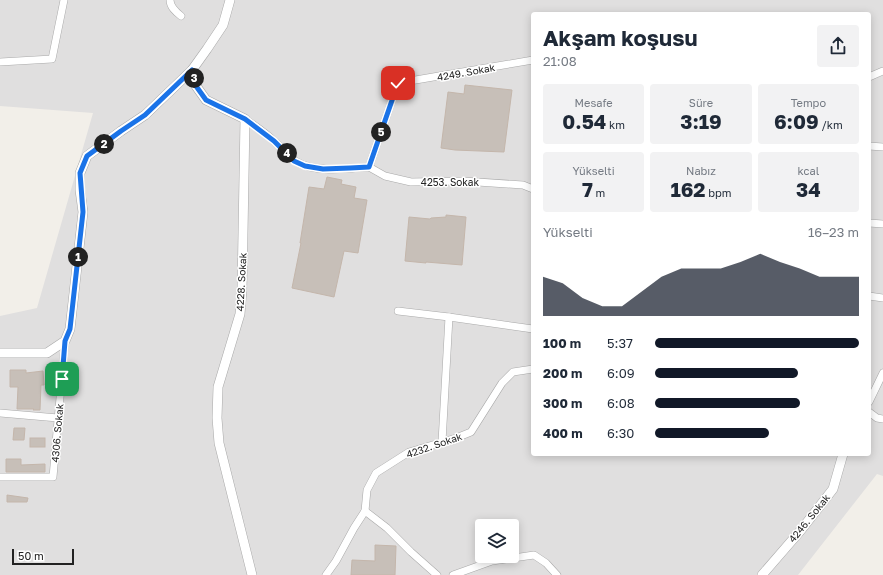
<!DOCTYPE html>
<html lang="tr">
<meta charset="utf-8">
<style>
body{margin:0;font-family:"Golos Text",sans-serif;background:#f2f2f3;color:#1f2937;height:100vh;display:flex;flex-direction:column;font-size:15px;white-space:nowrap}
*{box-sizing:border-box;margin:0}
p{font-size:13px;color:#747a83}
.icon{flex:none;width:22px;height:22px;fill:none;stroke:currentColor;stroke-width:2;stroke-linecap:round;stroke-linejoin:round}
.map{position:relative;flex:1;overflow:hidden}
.details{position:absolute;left:531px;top:12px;width:340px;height:444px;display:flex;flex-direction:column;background:#fff;border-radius:4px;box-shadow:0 2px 10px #0003}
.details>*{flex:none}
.fabs{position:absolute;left:475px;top:519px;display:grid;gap:8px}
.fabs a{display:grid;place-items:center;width:44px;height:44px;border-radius:4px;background:#fff;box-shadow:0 2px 10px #0003;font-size:20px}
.scale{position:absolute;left:12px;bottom:10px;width:62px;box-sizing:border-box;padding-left:4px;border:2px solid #222;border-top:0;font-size:11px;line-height:14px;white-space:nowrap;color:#222;-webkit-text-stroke:3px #fff;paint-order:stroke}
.pin{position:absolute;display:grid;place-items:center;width:34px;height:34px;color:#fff;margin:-17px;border-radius:8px;box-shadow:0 2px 6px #0006}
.km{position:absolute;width:20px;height:20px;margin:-10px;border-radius:50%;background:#222;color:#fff;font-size:11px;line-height:20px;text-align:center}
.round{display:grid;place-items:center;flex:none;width:42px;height:42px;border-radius:4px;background:#f2f2f3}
.summary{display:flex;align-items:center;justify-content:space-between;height:68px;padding:0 12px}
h1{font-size:22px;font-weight:700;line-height:30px}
.metrics{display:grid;grid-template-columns:repeat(3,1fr);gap:6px;height:68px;padding:4px 12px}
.metrics div{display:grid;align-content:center;border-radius:4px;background:#f2f2f3;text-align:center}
.metrics b{font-size:20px;font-weight:700}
.metrics small{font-size:11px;font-weight:400}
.metrics p{font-size:11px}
.chart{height:112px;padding:8px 12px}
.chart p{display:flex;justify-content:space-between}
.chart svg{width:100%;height:72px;margin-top:4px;fill:#111827;opacity:.7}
ul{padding:0 12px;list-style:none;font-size:13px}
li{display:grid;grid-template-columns:64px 48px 1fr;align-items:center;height:30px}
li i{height:10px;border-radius:5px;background:#111827}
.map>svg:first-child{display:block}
.residential{fill:#e0dfdf;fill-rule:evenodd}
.building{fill:#c7bfb8;stroke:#c4b6ab}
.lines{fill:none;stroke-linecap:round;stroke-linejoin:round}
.minor-casing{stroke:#a9a9a9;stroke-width:8}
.tertiary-casing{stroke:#a9a9a9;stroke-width:10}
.minor{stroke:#fff;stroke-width:7}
.tertiary{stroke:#fff;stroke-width:9}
.route-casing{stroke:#fff;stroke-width:8}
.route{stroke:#1a73e8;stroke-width:5}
.labels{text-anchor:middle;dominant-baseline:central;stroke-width:3;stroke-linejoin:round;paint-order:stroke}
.street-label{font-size:10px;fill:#222;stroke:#fff}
</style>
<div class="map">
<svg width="883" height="575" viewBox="0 0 883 575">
<rect width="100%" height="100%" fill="#f2efe9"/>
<path class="residential" d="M0,0H883V476L877,474L798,575H0V316L37,308L93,113L0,106ZM533,14H869V454H533ZM482,526H512V556H482Z"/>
<g class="building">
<path d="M465,85L512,90L504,152L455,150L441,148L448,92L464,94Z"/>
<path d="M327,177L342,180L341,184L356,187L354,198L367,200L358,253L344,251L334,297L292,288L301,243H300L309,187L324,189Z"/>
<path d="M446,215L466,217L462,265L426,262V263L405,261L409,217L430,219L431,218L446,217Z"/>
<path d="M10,370H26V373L43,371L44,385H41L40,410H33L34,409H17L18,387H10Z"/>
<path d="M14,428H25L24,440H13Z"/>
<rect x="30" y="438" width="15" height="9"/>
<path d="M6,459H21V465L45,464V472H6Z"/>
<path d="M7,495L28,498L27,502H7Z"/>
<path d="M375,545L396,546L395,575H351L352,560L375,561Z"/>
</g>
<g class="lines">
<defs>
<g id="minor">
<path d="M170,0C170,7 176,12 181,16"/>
<path d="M0,62L52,59L64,0"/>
<path d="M869,77L883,71"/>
<path d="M245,119C255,126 266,133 275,142C282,148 288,156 295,161C314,173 347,169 369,167"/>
<path d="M869,146L883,147"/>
<path d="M369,167L398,83L533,60"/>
<path d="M369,167L385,176L411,182L463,181L523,185L533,189"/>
<path d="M869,223L883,224"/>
<path d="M869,296L883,298"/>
<path d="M398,311L449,317L533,329"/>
<path d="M869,402L883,373"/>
<path d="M869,412L877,418L883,419"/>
<path d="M0,413L58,418"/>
<path d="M442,442L449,317"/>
<path d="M0,477H53L65,341"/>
<path d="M365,511L387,528L411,552L437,575"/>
<path d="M326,575L336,561L354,528L365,511L367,490L376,473L409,452L456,438L471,432L502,383L513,372L533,369"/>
<path d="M453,575L492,561L534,555L546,563L557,575"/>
</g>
<g id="tertiary">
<path d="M192,70L196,86L206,100L245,119L242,290L240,314L218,387L217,418L219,443L252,575"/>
<path d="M0,353H47L65,341L70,329L83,212L80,190V173L87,156L121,131L145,115L192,70L207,49L223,25L230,0"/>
<path d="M762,575L801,530L833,489L843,454"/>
</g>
</defs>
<use href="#minor" class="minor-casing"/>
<use href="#tertiary" class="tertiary-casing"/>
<use href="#minor" class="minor"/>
<use href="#tertiary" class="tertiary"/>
</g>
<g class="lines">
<defs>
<path id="route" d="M62,379L65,341L70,329L83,212L80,173L87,156L121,131L145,115L192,70L196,86L206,100L245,119L274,141L294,161L305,166L323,169L350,168L369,167L398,83"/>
</defs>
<use href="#route" class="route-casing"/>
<use href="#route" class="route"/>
</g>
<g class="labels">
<g class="street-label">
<text transform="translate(466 72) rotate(-10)">4249. Sokak</text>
<text x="450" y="182">4253. Sokak</text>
<text transform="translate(241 282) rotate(-87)">4228. Sokak</text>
<text transform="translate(57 433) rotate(-85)">4306. Sokak</text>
<text transform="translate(434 445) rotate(-19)">4232. Sokak</text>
<text transform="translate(809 518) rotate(-51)">4246. Sokak</text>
</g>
</g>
</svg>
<div class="fabs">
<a><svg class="icon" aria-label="layers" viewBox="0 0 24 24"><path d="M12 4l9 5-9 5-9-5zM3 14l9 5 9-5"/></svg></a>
</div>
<div class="scale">50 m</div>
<div class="pin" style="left:62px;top:379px;background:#1e9e55"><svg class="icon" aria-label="arrive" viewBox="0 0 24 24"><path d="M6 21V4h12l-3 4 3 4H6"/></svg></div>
<div class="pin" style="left:398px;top:83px;background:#d93025"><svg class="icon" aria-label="check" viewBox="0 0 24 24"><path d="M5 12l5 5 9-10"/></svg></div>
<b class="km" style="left:78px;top:257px">1</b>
<b class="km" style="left:104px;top:144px">2</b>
<b class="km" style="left:194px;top:78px">3</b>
<b class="km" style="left:287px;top:153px">4</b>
<b class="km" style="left:381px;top:132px">5</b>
<section class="details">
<div class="summary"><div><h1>Akşam koşusu</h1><p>21:08</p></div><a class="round"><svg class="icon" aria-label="share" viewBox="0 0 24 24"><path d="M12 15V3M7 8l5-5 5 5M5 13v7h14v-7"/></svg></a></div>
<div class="metrics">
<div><p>Mesafe</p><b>0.54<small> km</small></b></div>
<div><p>Süre</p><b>3:19</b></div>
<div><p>Tempo</p><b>6:09<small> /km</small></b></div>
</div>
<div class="metrics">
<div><p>Yükselti</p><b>7<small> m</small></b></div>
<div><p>Nabız</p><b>162<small> bpm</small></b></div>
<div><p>kcal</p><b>34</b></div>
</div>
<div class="chart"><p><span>Yükselti</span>16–23 m</p>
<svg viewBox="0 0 160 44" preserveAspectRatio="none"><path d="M0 44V20L10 24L20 33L30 38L40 38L50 29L60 20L70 15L80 15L90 15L100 11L110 6L120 11L130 15L140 20L150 20L160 20V44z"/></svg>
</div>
<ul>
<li><b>100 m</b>5:37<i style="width:100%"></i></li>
<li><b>200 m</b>6:09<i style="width:70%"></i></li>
<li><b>300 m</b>6:08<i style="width:71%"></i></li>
<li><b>400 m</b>6:30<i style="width:56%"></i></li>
</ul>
</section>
</div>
